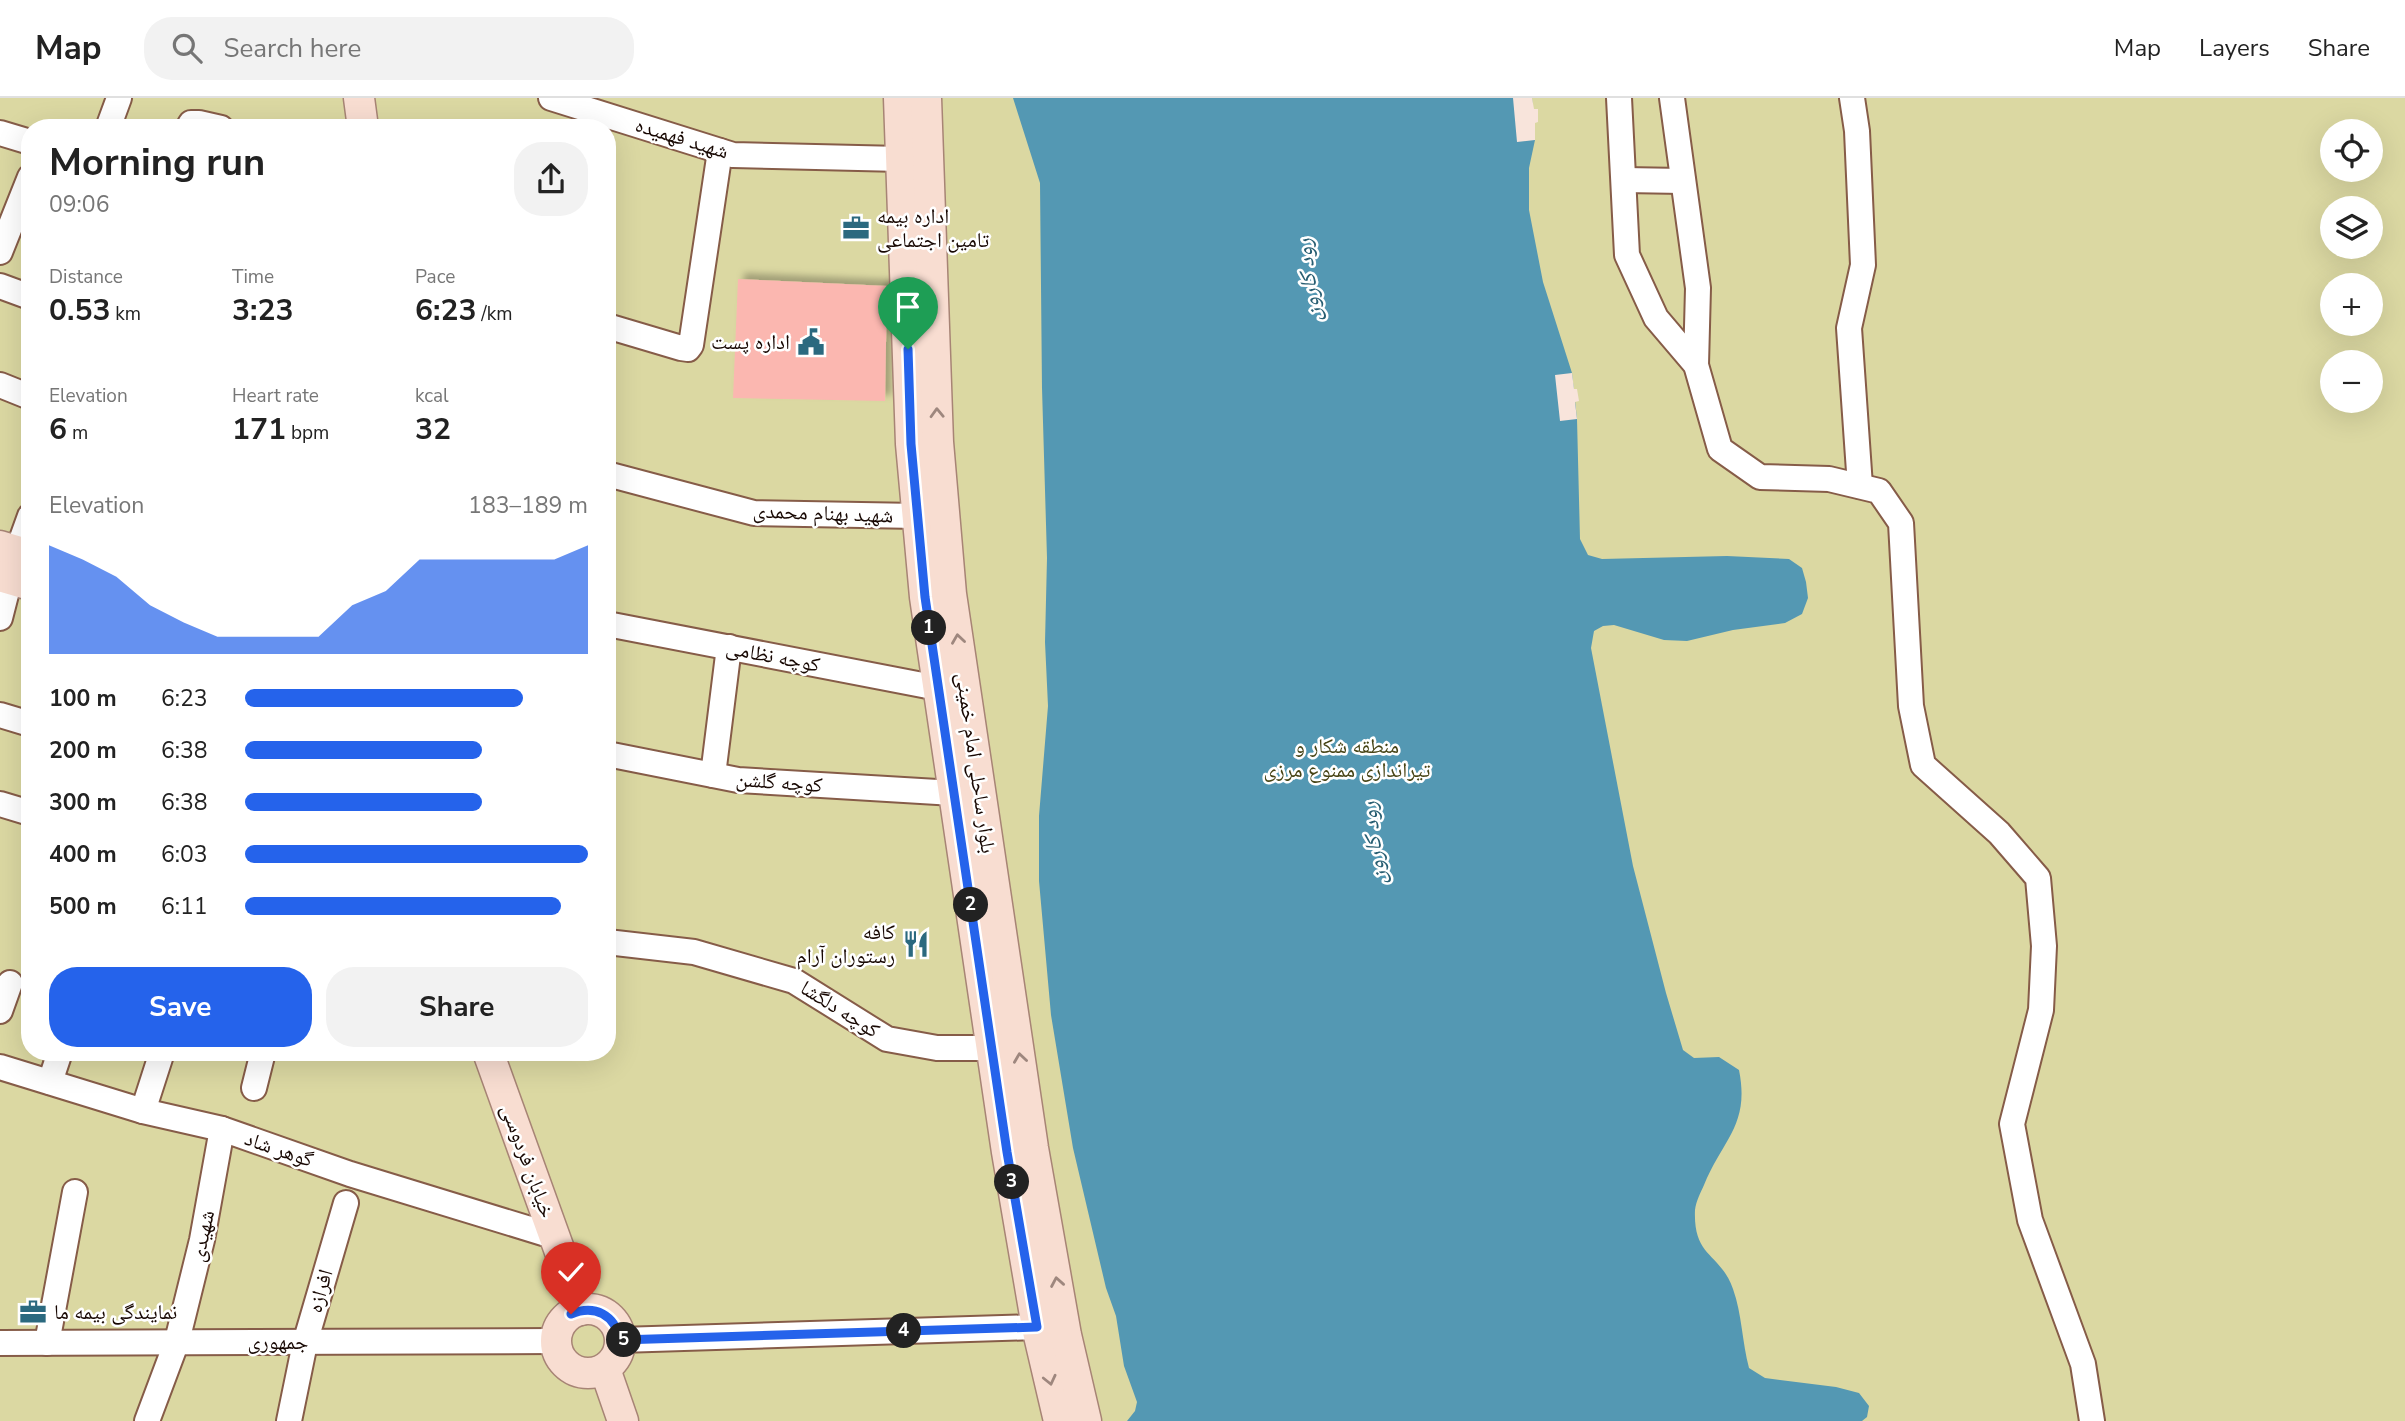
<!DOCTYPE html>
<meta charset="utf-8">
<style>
body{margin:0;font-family:"Nunito Sans","Noto Naskh Arabic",sans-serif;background:#f2f2f2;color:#222;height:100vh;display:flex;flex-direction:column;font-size:26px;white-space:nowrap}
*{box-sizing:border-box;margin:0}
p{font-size:23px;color:#767676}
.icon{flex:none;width:38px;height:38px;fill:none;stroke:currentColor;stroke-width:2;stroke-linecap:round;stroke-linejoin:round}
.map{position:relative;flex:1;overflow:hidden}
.details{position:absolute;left:21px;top:21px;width:595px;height:942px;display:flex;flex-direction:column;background:#fff;border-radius:28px;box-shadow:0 7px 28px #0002}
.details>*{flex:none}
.buttons{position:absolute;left:2320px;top:21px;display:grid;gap:14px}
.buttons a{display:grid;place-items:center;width:63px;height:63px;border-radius:50%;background:#fff;box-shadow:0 7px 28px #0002;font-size:35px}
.pin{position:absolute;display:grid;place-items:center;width:60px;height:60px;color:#fff;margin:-72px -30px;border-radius:50% 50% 50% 0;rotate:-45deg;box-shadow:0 0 7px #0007}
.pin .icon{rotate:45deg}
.km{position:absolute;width:35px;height:35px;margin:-18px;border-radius:50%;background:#222;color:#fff;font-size:19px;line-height:35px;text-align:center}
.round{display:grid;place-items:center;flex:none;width:74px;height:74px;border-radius:28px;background:#f2f2f2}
.summary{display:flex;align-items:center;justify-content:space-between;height:119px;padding:0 28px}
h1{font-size:38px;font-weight:700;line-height:52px}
.stats{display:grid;grid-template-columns:repeat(3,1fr);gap:10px;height:119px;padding:7px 28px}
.stats div{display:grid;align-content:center}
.stats b{font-size:30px;font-weight:700}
.stats small{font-size:19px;font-weight:400}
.stats p{font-size:19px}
.chart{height:196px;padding:14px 28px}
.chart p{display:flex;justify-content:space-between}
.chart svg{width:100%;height:126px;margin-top:7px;fill:#2563eb;opacity:.7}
.button{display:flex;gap:14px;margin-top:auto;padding:14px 28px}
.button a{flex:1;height:80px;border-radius:28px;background:#2563eb;color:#fff;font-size:28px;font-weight:700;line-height:80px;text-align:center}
.button a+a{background:#f2f2f2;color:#222}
ul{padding:0 28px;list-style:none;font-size:23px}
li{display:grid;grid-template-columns:112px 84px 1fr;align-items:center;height:52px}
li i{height:18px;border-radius:9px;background:#2563eb}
header{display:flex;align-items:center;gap:42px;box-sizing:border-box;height:98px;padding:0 35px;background:#fff;border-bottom:2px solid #e0e0e0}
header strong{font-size:33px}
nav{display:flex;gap:38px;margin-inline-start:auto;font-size:24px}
.search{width:490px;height:63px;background:#f2f2f2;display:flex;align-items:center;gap:18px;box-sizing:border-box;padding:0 24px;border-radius:28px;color:#767676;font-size:26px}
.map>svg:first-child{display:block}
.green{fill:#dbd8a2;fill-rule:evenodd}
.water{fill:#5498b3}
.pier{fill:#f8e4db}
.building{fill:#fbb7b0;filter:url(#shadow)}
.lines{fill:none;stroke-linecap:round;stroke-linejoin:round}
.minor-casing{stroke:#865c48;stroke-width:28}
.major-casing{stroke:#a78475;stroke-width:33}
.minor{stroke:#fff;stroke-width:24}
.major{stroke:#f8ddd1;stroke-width:30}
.oneway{stroke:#9e877e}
.route-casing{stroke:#fff;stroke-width:14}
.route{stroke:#2563eb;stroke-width:9}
.labels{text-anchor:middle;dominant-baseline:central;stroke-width:5;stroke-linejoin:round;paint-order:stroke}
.street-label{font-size:21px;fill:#170702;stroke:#fff}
.poi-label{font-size:21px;fill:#170702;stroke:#fff;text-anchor:start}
.park-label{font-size:21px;fill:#474415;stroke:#fff}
.water-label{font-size:23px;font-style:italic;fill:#275e72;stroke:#fff}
</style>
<header>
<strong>Map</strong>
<div class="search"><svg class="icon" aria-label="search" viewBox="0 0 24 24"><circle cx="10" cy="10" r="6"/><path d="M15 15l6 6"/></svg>Search here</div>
<nav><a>Map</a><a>Layers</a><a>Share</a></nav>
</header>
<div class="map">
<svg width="2405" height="1323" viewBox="0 0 2405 1323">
<defs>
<filter id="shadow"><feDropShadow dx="6" dy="-6" stdDeviation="3.5" flood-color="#0004"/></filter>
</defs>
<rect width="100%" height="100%" fill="#f8e4db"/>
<path class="green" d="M0,0H2405V1323H0ZM30,30H607V954H30ZM2333,33H2371V72H2333ZM2333,110H2371V149H2333ZM2333,187H2371V226H2333ZM2333,264H2371V303H2333Z"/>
<path class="water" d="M1013,0H1532L1535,42L1529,70V112L1543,184L1572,275L1577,321L1580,441L1588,457L1602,461L1727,458L1789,461L1802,470L1806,484L1808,500L1802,516L1785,525L1733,532L1687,543L1664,542L1614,527L1603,528L1594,533L1591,550L1633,768L1666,895L1683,952L1694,960L1719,959L1739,972C1750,1027 1723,1041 1704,1087C1701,1094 1696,1103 1695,1112C1693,1160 1720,1154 1733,1191C1742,1216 1742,1244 1749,1270L1765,1280L1836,1289L1859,1295L1869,1308L1867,1319L1862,1323H1127L1135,1313L1137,1304L1124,1268L1116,1218L1106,1190L1073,1050L1051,917L1039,783V718L1048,608L1045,544L1047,460L1042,290L1040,85Z"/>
<g class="pier">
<path d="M1513,0H1532L1534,11H1538V24L1535,25V42L1517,44Z"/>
<path d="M1572,275L1574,291H1577L1579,303L1575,304L1577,321L1560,323L1555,277Z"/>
</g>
<path class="building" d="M738,181L887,188L885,303L733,300Z"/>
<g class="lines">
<defs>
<g id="minor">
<path d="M551,0L733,57L901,61"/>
<path d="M1619,0L1627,157L1656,220L1696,267L1720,351L1760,379L1829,381L1879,393L1901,425L1911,608L1923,667L1999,735L2038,780L2044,848L2041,912L2012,1026L2030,1122L2083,1266L2092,1323"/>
<path d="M1672,0L1698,190L1696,267"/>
<path d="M1852,0L1857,33L1863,167L1849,230L1860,388"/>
<path d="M108,30L119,0"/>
<path d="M188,30L191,25H199L221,30"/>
<path d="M0,35L30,44"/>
<path d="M1624,82L1683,83"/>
<path d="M0,154L30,79"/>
<path d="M0,188L30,199"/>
<path d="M607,228L681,250L688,251L691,247L720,53"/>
<path d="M0,287L30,299"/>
<path d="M607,376L754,415L918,418"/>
<path d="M17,454L30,418"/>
<path d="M0,520L10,481"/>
<path d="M607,526L938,590"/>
<path d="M0,617L30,626"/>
<path d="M607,656L738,682L954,695"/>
<path d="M713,677L729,549"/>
<path d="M0,706L30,715"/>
<path d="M607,844L694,854L794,883L887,941L937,950H992"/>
<path d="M0,913L10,885"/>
<path d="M0,969L143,1013L222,1031L350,1076L556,1139"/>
<path d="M50,984L60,954"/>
<path d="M254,990L263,954"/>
<path d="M143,1013L162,954"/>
<path d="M620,1242L1037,1229"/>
<path d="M0,1245L556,1243"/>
<path d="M47,1245L75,1094"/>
<path d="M147,1323L177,1243L202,1142L222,1031"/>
<path d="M289,1323L305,1245L346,1105"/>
</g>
<g id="major">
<path d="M359,0L363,30"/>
<path d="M899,0L911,346L925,499L1007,1054L1037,1229L1059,1323"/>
<path d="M926,0L938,344L951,496L1033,1050L1066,1237L1086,1323"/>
<path d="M0,448L30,457"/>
<path d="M0,478L30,487"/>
<path d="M488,954L581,1212"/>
<circle cx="588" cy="1243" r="32"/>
<path d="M605,1271L623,1323"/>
</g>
</defs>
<use href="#minor" class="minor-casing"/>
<use href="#major" class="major-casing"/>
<use href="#minor" class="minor"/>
<use href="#major" class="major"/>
</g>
<defs><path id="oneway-chevron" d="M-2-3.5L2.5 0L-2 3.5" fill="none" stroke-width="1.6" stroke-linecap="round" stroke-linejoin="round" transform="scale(1.75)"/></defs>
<g class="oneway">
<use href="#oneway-chevron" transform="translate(937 315) rotate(-92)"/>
<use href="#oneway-chevron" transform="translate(958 541) rotate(-98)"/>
<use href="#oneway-chevron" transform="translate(1020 960) rotate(-98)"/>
<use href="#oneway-chevron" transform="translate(1057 1184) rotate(-100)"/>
<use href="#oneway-chevron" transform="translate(1050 1282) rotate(77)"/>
</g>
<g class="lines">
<defs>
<path id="route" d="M571,1216C595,1206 615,1217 620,1242L1037,1229L1007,1054L925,499L911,346L908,251"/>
</defs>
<use href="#route" class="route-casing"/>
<use href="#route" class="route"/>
</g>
<defs>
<symbol id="office-bare" viewBox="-9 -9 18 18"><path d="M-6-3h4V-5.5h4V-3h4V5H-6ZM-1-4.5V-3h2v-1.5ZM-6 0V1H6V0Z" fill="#2b697f" stroke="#fff" stroke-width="2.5" paint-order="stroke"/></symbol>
<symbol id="civic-bare" viewBox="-9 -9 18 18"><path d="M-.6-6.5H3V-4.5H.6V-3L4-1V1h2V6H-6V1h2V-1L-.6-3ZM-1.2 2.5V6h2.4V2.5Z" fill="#2b697f" stroke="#fff" stroke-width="2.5" paint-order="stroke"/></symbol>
<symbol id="restaurant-bare" viewBox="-9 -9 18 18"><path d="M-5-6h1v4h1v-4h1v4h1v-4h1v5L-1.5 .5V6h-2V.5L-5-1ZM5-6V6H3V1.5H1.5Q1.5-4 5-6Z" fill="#2b697f" stroke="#fff" stroke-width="2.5" paint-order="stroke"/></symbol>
</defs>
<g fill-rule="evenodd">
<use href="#office-bare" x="837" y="111" width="38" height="38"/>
<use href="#civic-bare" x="792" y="225" width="38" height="38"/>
<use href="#restaurant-bare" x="897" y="827" width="38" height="38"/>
<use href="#office-bare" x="14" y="1195" width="38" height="38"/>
</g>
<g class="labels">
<g class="street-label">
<text transform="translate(682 40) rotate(17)">شهید فهمیده</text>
<text transform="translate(823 415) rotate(2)">شهید بهنام محمدی</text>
<text transform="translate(773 558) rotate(11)">کوچه نظامی</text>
<text transform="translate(976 665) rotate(82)">بلوار ساحلی امام خمینی</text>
<text transform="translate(779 684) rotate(4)">کوچه گلشن</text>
<text transform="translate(840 911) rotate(32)">کوچه دلگشا</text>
<text transform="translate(279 1051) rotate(19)">گوهر شاد</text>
<text transform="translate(528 1063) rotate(70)">خیابان فردوسی</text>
<text transform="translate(202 1138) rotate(-78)">شهیدی</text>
<text transform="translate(320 1193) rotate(-74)">افرازه</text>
<text x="278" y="1244">جمهوری</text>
</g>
<g class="poi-label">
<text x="877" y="118">اداره بیمه<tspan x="877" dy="24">تامین اجتماعی</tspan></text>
<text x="790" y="244" text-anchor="end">اداره پست</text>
<text x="895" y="834" text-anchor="end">کافه<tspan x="895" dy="24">رستوران آرام</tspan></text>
<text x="54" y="1214">نمایندگی بیمه ما</text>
</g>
<g class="park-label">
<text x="1347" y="648">منطقه شکار و<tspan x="1347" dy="24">تیراندازی ممنوع مرزی</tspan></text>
</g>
<g class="water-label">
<text transform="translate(1308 182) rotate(-97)">رود کارون</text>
<text transform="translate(1373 745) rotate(-97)">رود کارون</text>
</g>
</g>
</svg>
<div class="buttons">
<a><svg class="icon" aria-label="locate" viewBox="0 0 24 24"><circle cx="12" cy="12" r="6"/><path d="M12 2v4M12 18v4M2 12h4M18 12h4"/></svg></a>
<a><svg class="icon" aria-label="layers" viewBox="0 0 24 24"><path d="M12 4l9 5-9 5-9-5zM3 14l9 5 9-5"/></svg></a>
<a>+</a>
<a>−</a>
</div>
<div class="pin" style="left:908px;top:251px;background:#1e9e55"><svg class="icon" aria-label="arrive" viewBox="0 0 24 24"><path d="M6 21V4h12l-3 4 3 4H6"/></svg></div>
<div class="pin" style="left:571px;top:1216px;background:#d93025"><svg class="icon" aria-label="check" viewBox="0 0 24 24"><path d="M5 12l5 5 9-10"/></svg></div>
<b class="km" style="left:929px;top:530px">1</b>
<b class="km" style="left:971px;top:807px">2</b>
<b class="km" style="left:1012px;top:1084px">3</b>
<b class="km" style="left:904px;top:1233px">4</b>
<b class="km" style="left:624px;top:1242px">5</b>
<section class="details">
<div class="summary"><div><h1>Morning run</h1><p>09:06</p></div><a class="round"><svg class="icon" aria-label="share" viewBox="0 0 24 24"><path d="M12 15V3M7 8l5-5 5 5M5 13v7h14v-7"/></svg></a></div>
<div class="stats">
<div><p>Distance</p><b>0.53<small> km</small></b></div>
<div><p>Time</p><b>3:23</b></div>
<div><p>Pace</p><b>6:23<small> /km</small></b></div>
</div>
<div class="stats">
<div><p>Elevation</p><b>6<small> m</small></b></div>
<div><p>Heart rate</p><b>171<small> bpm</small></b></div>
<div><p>kcal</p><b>32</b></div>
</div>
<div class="chart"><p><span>Elevation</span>183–189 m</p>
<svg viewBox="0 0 160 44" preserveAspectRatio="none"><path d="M0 44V6L10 11L20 17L30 27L40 33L50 38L60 38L70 38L80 38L90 27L100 22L110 11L120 11L130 11L140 11L150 11L160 6V44z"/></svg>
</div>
<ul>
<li><b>100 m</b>6:23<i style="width:81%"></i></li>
<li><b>200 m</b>6:38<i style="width:69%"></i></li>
<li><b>300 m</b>6:38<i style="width:69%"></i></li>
<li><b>400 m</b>6:03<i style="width:100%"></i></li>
<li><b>500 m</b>6:11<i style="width:92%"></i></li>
</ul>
<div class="button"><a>Save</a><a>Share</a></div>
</section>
</div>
